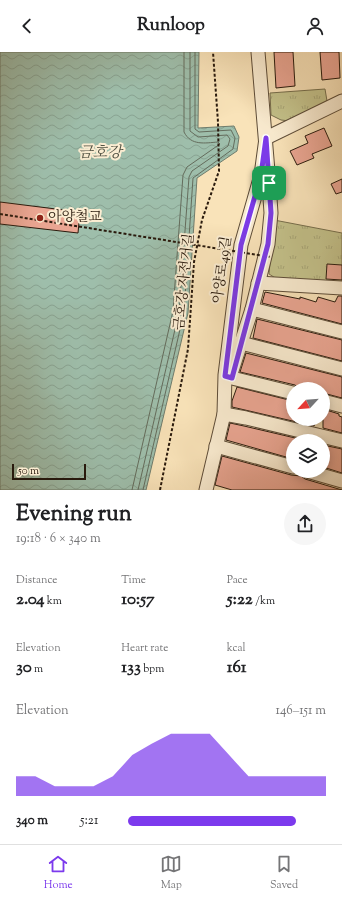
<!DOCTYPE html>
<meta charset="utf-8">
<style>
body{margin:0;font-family:"Sorts Mill Goudy","Noto Serif KR",serif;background:#f6f6f6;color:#202124;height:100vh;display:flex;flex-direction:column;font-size:15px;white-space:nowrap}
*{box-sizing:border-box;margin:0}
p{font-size:13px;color:#757577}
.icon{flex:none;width:22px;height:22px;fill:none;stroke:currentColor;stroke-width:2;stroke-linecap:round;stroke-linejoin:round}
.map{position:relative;height:438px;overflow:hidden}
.details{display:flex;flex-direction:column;background:#fff;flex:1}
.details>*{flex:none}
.needle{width:26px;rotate:244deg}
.fabs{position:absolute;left:286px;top:330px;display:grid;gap:8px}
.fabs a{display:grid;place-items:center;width:44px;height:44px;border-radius:50%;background:#fff;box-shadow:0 2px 10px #0003;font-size:20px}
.scale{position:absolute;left:12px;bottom:10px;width:74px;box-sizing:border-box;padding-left:4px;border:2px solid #291a0d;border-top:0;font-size:11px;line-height:14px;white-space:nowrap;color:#291a0d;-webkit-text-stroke:3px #fbedd2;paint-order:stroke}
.pin{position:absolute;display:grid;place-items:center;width:34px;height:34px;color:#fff;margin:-17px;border-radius:8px;box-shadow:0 2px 6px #0006}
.round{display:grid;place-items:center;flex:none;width:42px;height:42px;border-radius:21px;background:#f6f6f6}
.head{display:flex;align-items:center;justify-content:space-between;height:68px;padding:0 16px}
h1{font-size:22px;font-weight:700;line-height:30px}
.stats{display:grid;grid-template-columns:repeat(3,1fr);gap:6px;height:68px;padding:4px 16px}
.stats div{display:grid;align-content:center}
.stats b{font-size:17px;font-weight:700}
.stats small{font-size:11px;font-weight:400}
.stats p{font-size:11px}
.chart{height:112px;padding:8px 16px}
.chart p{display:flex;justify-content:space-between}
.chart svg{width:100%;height:72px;margin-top:4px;fill:#7c3aed;opacity:.7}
ul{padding:0 16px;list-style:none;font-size:13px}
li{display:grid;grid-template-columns:64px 48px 1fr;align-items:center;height:30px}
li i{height:10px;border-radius:5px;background:#7c3aed}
header{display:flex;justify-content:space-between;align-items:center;height:52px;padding:0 16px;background:#fff;font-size:18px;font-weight:700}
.menu{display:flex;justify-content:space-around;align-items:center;height:56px;border-top:1px solid #e0e0e0;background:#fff;font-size:11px;color:#757577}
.menu a{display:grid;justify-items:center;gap:2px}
.menu .current{color:#7c3aed}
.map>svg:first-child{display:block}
.park{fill:url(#park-tufts);stroke:#766e4c}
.water{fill:url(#water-waves);stroke:#6f7c6c}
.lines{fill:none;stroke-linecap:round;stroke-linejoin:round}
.shore{stroke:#646c5c;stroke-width:1}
.building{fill:#eba693;stroke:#291a0d}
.minor-casing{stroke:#5d4c38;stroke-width:15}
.path{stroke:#291a0d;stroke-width:2;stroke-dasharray:3 2;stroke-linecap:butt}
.minor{stroke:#fbedd2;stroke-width:13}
.path-bridge{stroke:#291a0d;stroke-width:2;stroke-dasharray:3 2;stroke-linecap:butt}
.route-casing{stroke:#fff;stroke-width:8}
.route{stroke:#7c3aed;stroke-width:5}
.poi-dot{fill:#8f2418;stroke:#fbedd2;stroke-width:1.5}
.labels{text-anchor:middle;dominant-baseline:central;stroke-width:4;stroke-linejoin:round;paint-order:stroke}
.poi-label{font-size:14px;fill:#291a0d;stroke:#fbedd2;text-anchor:start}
.street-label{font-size:14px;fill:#291a0d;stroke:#fbedd2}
.water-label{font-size:15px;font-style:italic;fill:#525344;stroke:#fbedd2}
</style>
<header><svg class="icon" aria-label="back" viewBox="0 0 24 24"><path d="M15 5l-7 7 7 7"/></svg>Runloop<svg class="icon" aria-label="person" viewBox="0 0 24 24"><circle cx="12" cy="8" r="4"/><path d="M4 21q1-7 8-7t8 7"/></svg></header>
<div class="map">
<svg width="342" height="438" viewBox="0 0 342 438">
<defs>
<pattern id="park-tufts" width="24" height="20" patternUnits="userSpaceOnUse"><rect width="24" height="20" fill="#c4c28b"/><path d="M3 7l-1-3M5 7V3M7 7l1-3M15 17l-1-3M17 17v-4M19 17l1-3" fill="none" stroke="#a8a677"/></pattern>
<pattern id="water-waves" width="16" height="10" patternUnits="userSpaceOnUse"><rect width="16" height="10" fill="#9ebeab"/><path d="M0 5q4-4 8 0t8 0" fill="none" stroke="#88a392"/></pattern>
</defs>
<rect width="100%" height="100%" fill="#f9e3b9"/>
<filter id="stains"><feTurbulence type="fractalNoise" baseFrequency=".005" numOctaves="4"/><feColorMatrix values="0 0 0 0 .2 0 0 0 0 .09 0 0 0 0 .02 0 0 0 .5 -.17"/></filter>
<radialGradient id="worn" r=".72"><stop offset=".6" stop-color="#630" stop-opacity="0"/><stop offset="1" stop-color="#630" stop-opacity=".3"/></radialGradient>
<g class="park">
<path d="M325,37L327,49L290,69L281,68L271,63L270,41Z"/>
<path d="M274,168L342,181V231L277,227L269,222Z"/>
</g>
<path class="water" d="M0,0H199L198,76L234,74L239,85L237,99L197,126L188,261L146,438H0Z"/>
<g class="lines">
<g class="shore">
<path d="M132,438L173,259L183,123L187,115L220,92L218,90C205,91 191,94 184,80V0"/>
<path d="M138,438L179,260L189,125L192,119L228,94L230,87L227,83L198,85L190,79V0"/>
<path d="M143,438L184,260L193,126L233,97L235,86L231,78L199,80L195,77V0"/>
</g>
</g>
<g class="building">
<path d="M274,0H293L295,34L276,36Z"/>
<path d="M320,0H339L340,26L322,28Z"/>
<path d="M324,76L332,94L312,102L314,106L297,113L290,99L308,91L305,84Z"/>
<path d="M342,127V140L336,142L331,132Z"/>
<path d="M0,150L80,160L78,181L0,172Z"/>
<path d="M327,212L342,213V228L326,227Z"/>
<path d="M265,240L300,247V245L316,250L318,245L335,250L338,244H342V272L262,251Z"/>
<path d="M257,267L342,288V309L253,286Z"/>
<path d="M246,301L342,325V346L323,341V337H300L295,333L240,320Z"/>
<path d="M237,335L293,349V367H317L314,374L232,355V349Z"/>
<path d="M323,357L339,362V364L342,365V381L323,376Z"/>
<path d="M230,371L244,374L308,389H293V407L226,388Z"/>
<path d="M323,393L342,397V421L323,415Z"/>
<path d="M222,404L291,423L301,424L305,427L342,438H232L215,433Z"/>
</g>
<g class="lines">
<defs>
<g id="minor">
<path d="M266,86L342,49"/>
<path d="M258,231L342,236"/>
<path d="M252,257L342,280"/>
<path d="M241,291L342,317"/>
<path d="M230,325L252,257L268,192L271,161L269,131L258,0"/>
<path d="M232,326L293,341"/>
<path d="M323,349L342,354"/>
<path d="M224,362L246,366L342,389"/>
<path d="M216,394L293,415"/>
<path d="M307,419L342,429"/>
<path d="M206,438L224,362L225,323L241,193L261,123L266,86"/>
</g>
</defs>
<use href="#minor" class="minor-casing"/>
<path class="path" d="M160,438L188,297L194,210L202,168L219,119L218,70L213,0"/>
<use href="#minor" class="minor"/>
<path class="path-bridge" d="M0,162L271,205"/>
</g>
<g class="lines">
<defs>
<path id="route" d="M266,86L271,161L268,192L232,326L225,324L241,193L261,123Z"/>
</defs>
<use href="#route" class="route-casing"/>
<use href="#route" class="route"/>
</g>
<circle class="poi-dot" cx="40" cy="166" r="4"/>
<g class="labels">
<g class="poi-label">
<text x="48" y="166">아양철교</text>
</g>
<g class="street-label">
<text transform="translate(223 218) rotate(-82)">아양로49길</text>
<text transform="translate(185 230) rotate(-84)">금호강 자전거길</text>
</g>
<g class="water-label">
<text x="100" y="101">금호강</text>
</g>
</g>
<rect width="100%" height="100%" filter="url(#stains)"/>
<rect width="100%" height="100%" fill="url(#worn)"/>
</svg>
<div class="fabs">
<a><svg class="needle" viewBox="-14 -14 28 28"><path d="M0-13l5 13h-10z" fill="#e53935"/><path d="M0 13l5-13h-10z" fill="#757577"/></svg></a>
<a><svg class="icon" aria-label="layers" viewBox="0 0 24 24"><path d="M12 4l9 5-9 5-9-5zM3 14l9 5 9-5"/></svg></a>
</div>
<div class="scale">50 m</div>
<div class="pin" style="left:269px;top:131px;background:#1e9e55"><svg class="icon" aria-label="arrive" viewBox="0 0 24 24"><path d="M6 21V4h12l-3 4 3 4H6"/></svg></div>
</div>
<section class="details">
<div class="head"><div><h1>Evening run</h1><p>19:18 · 6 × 340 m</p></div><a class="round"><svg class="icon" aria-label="share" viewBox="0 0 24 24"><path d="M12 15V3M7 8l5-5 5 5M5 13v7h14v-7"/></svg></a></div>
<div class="stats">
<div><p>Distance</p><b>2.04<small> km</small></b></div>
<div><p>Time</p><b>10:57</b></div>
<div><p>Pace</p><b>5:22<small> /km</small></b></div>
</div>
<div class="stats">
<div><p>Elevation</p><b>30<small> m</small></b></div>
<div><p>Heart rate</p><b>133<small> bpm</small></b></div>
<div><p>kcal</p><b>161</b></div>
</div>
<div class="chart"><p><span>Elevation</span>146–151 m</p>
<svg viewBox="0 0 160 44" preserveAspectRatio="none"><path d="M0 44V32L10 32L20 38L30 38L40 38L50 32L60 19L70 12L80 6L90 6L100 6L110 19L120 32L130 32L140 32L150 32L160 32V44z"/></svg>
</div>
<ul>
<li><b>340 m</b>5:21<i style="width:85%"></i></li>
</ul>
</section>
<nav class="menu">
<a class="current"><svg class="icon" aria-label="home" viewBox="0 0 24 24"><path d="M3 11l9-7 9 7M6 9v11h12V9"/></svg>Home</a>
<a><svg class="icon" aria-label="map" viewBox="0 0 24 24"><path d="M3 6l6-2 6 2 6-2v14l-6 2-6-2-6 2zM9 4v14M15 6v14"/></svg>Map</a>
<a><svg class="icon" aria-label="saved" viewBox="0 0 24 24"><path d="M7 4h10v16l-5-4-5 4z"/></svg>Saved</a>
</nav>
